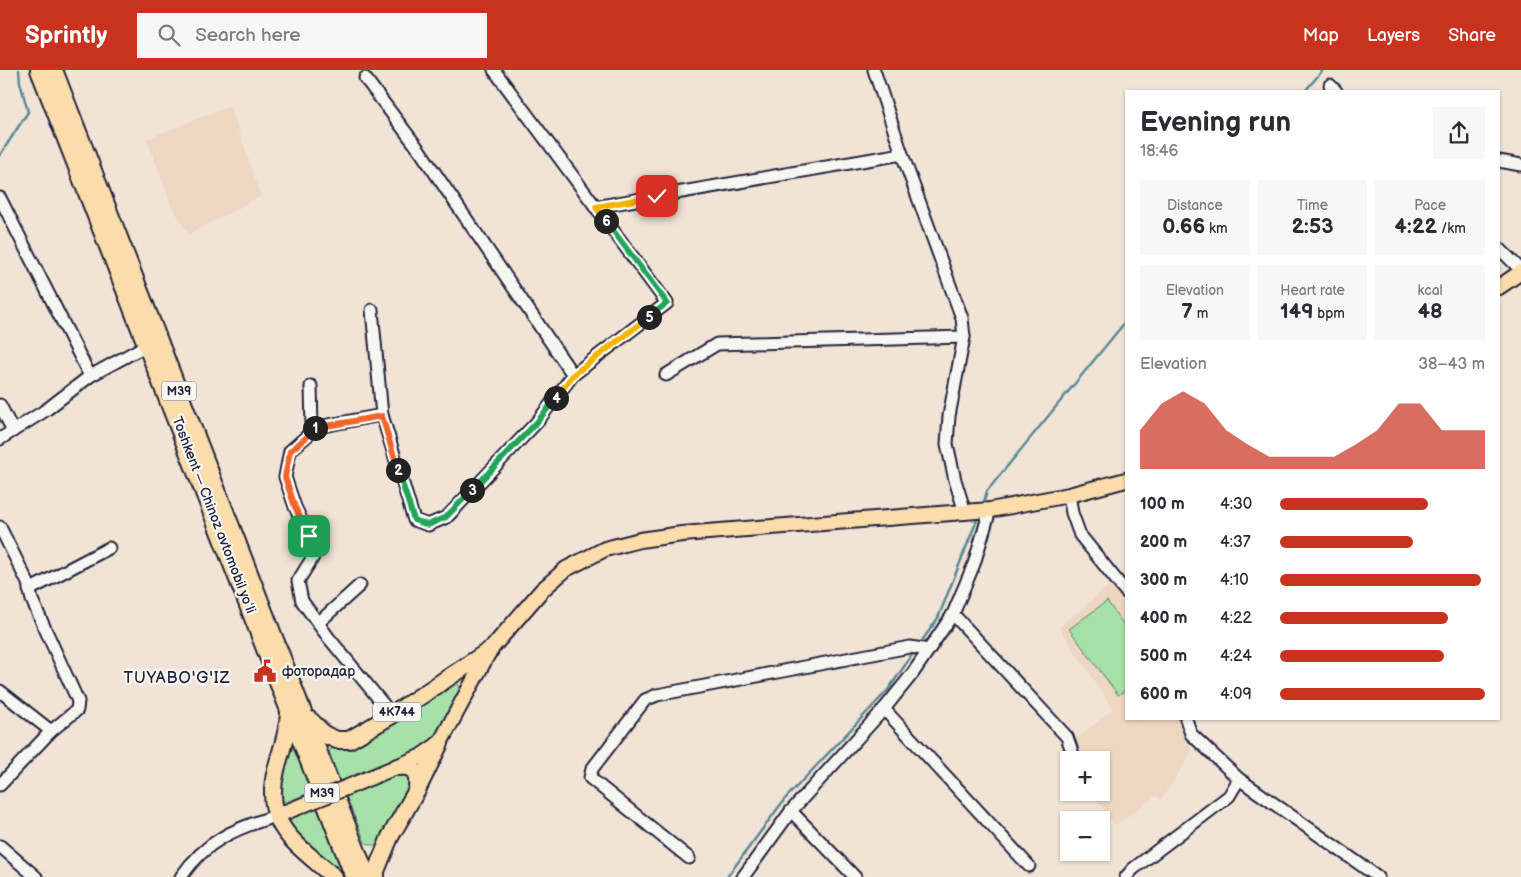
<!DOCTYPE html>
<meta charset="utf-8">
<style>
body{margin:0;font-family:"Balsamiq Sans",sans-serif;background:#f7f7f7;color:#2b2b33;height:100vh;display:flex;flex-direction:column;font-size:19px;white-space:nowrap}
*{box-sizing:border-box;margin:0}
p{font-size:16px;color:#7c7c81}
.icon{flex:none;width:28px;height:28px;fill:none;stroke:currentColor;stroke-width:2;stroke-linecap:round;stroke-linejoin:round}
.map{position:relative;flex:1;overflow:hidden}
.details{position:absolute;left:1125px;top:20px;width:375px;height:630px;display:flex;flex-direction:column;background:#fff;border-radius:0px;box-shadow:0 1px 4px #0004}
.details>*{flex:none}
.controls{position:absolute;left:1060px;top:681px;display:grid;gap:10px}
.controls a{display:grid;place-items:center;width:50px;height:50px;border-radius:0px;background:#fff;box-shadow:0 1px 4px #0004;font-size:25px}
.pin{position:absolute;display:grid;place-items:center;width:42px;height:42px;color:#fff;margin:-21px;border-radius:10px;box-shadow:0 2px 8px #0006}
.km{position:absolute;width:25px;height:25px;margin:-12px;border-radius:50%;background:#222;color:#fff;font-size:14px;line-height:25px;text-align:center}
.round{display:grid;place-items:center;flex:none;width:52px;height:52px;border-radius:0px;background:#f7f7f7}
.summary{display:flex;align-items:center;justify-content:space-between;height:85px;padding:0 15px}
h1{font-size:28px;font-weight:700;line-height:38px}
.figures{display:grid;grid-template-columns:repeat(3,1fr);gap:8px;height:85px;padding:5px 15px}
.figures div{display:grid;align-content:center;border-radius:0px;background:#f7f7f7;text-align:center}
.figures b{font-size:21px;font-weight:700}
.figures small{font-size:14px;font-weight:400}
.figures p{font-size:14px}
.chart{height:140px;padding:10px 15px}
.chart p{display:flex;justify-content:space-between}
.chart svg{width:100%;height:90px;margin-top:5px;fill:#c8321e;opacity:.7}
ul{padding:0 15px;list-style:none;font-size:16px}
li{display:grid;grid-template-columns:80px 60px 1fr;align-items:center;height:38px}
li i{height:12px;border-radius:6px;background:#c8321e}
header{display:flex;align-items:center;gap:30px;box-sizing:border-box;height:70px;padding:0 25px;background:#c8321e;color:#fff}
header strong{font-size:24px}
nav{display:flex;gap:28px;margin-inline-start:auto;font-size:18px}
.search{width:350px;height:45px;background:#f7f7f7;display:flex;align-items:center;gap:12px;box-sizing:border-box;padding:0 18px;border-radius:0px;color:#7c7c81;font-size:19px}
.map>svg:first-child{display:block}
.built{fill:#edd6c2}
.grass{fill:#a5e1a8;stroke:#648272}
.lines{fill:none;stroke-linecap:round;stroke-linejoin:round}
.stream{stroke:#588996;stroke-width:2.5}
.minor-casing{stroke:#22223b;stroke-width:15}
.major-casing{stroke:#22223b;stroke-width:18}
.highway-casing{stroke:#22223b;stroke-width:20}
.minor{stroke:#f6f6f2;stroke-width:11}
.major{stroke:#fbddab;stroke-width:14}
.highway{stroke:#fbddab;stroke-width:16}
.major-bridge-casing{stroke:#22223b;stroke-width:18;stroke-linecap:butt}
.major-bridge{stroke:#fbddab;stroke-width:14}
.split-1-casing{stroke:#fff;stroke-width:10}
.split-2-casing{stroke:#fff;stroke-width:10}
.split-3-casing{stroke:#fff;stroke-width:10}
.split-4-casing{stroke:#fff;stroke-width:10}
.split-5-casing{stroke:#fff;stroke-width:10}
.split-6-casing{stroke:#fff;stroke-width:10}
.split-7-casing{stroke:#fff;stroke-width:10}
.split-1{stroke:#f0652b;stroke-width:6}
.split-2{stroke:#f0652b;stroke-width:6}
.split-3{stroke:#22a559;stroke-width:6}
.split-4{stroke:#22a559;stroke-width:6}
.split-5{stroke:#f5b400;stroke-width:6}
.split-6{stroke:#22a559;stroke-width:6}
.split-7{stroke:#f5b400;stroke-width:6}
.labels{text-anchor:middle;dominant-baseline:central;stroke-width:4.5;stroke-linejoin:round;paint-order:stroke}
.shield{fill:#f6f6f2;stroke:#626272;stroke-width:1}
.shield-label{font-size:12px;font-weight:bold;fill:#22223b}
.street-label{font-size:14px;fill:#22223b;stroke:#f6f6f2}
.poi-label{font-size:14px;fill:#22223b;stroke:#f6f6f2;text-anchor:start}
.quarter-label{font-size:16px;letter-spacing:1px;fill:#22223b;stroke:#f6f6f2}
</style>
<header>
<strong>Sprintly</strong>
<div class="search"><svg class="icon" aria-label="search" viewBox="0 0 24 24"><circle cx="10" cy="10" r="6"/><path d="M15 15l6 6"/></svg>Search here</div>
<nav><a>Map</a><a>Layers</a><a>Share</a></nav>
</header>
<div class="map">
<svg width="1521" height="807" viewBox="0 0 1521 807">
<rect width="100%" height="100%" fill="#f1e3d6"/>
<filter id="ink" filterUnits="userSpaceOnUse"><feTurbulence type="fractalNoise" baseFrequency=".02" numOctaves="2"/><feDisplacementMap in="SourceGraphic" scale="10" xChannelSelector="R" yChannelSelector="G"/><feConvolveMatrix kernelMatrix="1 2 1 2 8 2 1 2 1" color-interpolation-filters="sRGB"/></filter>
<g filter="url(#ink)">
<g class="built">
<path d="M230,36L261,126L189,164L171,135L147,69Z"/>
<path d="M1111,514L1126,532V649H1179L1182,663L1192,681L1161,730L1157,725L1115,755L1096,729L1094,723L1101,722V690H1082L1075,670L1113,639L1059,557Z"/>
</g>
<g class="grass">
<path d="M1107,531L1126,558V620L1118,625L1069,559Z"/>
<path d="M452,613L458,614L460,617L459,623C452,635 447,650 439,661C419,688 369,701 338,713L328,686L330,680C339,675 349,677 360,674Z"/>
<path d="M296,680L312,722L286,732L280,730C280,713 280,694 291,681Z"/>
<path d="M398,703H405L413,710L382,773C375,776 371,776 365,772L345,724Z"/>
<path d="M316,736L339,790L338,797L336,800C323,788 288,765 290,747Z"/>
</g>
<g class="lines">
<g class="stream">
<path d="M1305,21L1323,0"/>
<path d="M0,85L28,42L20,12L19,0"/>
<path d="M983,435L987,421L1126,251"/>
<path d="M919,575L938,548L979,445"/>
<path d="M727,807L784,730L888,620L914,582"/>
</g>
<defs>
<g id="minor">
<path d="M874,0L902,84L962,248L964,267L949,346L947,374L955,410L965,442"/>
<path d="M365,8L420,81L573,305"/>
<path d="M1330,15L1336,21"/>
<path d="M1499,91L1521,95"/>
<path d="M0,128L90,306"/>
<path d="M595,137L902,84"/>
<path d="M1499,178L1521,200"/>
<path d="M372,240L382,345L414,450L428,455L447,447L537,352L573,305L667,233L494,0"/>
<path d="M666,305L717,274L964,267"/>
<path d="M311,316L312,358L307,366L290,381L285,407L295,437L309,466L313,487L298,511L302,531L328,567L392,645"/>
<path d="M0,335L13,361"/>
<path d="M312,358L382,345"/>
<path d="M0,369L46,340L90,306L147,275"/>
<path d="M1069,425L1072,443L1080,465L1126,522"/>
<path d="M0,457L28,513L32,530L78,631L77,640L51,661"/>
<path d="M29,520L109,478"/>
<path d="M953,544L1067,667L1075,690"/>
<path d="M318,553L360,515"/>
<path d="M0,621L51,661L0,715"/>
<path d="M884,639L1029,796"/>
<path d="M1186,649L1191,664L1239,709L1378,807"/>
<path d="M791,741L855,807"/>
<path d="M0,776L36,807"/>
<path d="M689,788L590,708L592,699L645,630L657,625L910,577L929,580"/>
<path d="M181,807C206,770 236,758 276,746"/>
<path d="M743,807L791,741L884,639L913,603L953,544L974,494L990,440"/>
<path d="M1126,807L1133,799L1229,726L1239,709"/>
</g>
<g id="major">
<path d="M1499,217L1521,202"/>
<path d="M343,719L420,687L440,673L490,580L542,520L566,499L605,479L640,470L682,464L990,440L1069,425L1126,410"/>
<path d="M276,746L313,731"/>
</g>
<g id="highway">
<path d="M39,0L354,807"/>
<path d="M54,0L367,807"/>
<path d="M289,643C288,664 281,680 276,700C262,756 297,774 334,807"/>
<path d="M310,650L325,665L337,670H349L392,645L490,580"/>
<path d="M397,697C416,695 418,703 417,720"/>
<path d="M376,807V801L390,767L417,720L440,673"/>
</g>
</defs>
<use href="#minor" class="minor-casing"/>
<use href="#major" class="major-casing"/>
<use href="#highway" class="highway-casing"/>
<use href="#minor" class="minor"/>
<use href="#major" class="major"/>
<use href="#highway" class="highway"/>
<defs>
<path id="major-bridge" d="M313,731L343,719"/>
</defs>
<use href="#major-bridge" class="major-bridge-casing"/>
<use href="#major-bridge" class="major-bridge"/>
</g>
</g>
<g class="lines" filter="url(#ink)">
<defs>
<path id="split-1" d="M309,466L295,437L285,407L290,381L308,366L312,358H315"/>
<path id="split-2" d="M315,358L382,346L398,400"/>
<path id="split-3" d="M398,400L414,450L428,455L446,447L472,420"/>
<path id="split-4" d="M472,420L537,352L556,328"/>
<path id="split-5" d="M556,328L573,305L649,247"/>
<path id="split-6" d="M606,151L667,233L649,247"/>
<path id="split-7" d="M606,151L596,137L657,126"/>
</defs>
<use href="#split-1" class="split-1-casing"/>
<use href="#split-2" class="split-2-casing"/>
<use href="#split-3" class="split-3-casing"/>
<use href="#split-4" class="split-4-casing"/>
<use href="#split-5" class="split-5-casing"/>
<use href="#split-6" class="split-6-casing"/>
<use href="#split-7" class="split-7-casing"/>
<use href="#split-1" class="split-1"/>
<use href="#split-2" class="split-2"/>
<use href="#split-3" class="split-3"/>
<use href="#split-4" class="split-4"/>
<use href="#split-5" class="split-5"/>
<use href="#split-6" class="split-6"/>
<use href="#split-7" class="split-7"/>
</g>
<defs>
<symbol id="civic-bare" viewBox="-9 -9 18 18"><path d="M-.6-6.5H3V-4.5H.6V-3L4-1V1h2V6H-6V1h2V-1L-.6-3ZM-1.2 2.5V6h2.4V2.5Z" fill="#c8321e" stroke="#f6f6f2" stroke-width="2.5" paint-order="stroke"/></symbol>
</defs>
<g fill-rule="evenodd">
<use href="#civic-bare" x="249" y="585" width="32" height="32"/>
</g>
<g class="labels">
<g class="shield">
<rect x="161.5" y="311.5" width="35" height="19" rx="4"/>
<rect x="373" y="632.5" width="48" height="19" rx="4"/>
<rect x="304.5" y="713.5" width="35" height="19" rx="4"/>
</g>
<g class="shield-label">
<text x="179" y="321">M39</text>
<text x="397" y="642">4К744</text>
<text x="322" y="723">M39</text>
</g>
<g class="street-label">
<text transform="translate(214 445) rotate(69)">Toshkent — Chinoz avtomobil yoʻli</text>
</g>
<g class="poi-label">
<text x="282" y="601">фоторадар</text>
</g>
<g class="quarter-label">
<text x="177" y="608">TUYABO'G'IZ</text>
</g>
</g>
</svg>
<div class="controls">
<a>+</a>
<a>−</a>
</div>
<div class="pin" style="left:309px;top:466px;background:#1e9e55"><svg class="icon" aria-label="arrive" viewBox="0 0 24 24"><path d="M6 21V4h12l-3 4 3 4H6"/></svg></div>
<div class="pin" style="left:657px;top:126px;background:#d93025"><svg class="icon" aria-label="check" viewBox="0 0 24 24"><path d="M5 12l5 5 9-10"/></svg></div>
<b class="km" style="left:315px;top:358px">1</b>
<b class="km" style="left:398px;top:400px">2</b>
<b class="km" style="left:472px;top:420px">3</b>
<b class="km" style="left:556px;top:328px">4</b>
<b class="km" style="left:649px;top:247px">5</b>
<b class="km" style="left:606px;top:151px">6</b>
<section class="details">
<div class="summary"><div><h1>Evening run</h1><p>18:46</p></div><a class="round"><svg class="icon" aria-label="share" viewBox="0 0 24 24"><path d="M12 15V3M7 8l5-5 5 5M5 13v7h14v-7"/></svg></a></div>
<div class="figures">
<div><p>Distance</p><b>0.66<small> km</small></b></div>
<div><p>Time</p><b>2:53</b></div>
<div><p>Pace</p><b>4:22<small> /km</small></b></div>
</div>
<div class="figures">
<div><p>Elevation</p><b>7<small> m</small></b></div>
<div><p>Heart rate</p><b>149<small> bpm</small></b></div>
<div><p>kcal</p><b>48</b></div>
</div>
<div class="chart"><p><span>Elevation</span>38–43 m</p>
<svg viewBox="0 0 160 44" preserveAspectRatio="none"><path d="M0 44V25L10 12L20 6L30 12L40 25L50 32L60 38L70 38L80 38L90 38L100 32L110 25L120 12L130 12L140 25L150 25L160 25V44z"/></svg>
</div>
<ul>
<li><b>100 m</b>4:30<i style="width:72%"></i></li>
<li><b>200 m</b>4:37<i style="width:65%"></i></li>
<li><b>300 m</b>4:10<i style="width:98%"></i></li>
<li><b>400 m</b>4:22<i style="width:82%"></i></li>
<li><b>500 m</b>4:24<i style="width:80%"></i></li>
<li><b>600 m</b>4:09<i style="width:100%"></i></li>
</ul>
</section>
</div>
